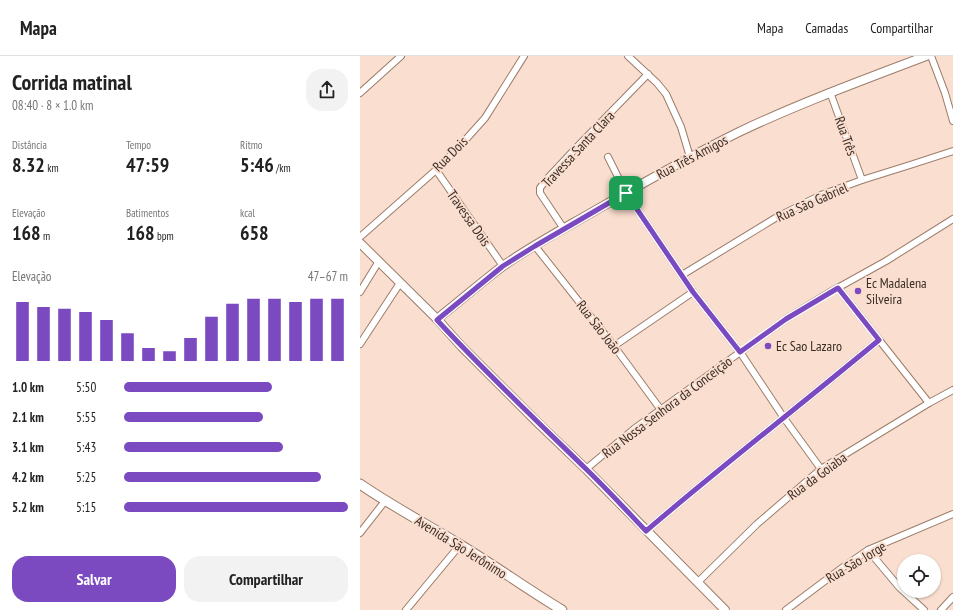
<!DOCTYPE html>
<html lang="pt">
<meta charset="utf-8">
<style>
body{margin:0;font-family:"PT Sans Narrow",sans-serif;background:#f2f2f2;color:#222;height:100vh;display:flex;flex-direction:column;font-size:15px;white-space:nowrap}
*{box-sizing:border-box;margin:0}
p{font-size:13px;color:#767676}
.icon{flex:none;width:22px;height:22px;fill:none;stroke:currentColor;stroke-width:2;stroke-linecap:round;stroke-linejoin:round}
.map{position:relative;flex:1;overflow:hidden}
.side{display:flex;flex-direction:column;background:#fff;width:360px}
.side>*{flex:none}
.controls{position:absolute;left:537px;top:498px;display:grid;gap:8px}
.controls a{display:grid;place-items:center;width:44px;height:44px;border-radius:50%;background:#fff;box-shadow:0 1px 3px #0004;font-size:20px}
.pin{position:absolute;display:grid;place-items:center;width:34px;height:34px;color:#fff;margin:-17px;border-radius:8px;box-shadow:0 2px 6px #0006}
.round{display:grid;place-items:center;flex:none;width:42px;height:42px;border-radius:16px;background:#f2f2f2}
.summary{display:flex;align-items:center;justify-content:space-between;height:68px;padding:0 12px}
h1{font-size:22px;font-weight:600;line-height:30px}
.stats{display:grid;grid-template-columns:repeat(3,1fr);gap:6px;height:68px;padding:4px 12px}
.stats div{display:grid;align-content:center}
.stats b{font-size:20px;font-weight:600}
.stats small{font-size:11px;font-weight:400}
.stats p{font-size:11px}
.chart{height:112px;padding:8px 12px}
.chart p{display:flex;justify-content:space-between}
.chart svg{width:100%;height:72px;margin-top:4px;stroke:#7b49c0;stroke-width:6}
.button{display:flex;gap:8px;margin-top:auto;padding:8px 12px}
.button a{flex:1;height:46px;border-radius:16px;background:#7b49c0;color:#fff;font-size:16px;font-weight:600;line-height:46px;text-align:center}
.button a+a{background:#f2f2f2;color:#222}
ul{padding:0 12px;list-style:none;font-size:13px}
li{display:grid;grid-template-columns:64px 48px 1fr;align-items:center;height:30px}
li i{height:10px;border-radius:5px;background:#7b49c0}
header{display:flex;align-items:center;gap:24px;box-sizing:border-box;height:56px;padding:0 20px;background:#fff;border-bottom:1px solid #e0e0e0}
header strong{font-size:19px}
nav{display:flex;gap:22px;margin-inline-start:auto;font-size:14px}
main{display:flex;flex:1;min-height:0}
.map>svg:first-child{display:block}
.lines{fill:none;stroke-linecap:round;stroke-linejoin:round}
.minor-casing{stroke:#9c7d6b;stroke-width:8}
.tertiary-casing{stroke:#9c7d6b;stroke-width:10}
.secondary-casing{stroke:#9c7d6b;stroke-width:11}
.minor{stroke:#fff;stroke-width:6}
.tertiary{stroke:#fff;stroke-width:8}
.secondary{stroke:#fff;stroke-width:9}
.route-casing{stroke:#fff;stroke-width:8}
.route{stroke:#7b49c0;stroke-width:5}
.poi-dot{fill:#7b49c0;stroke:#fadecf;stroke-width:1.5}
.labels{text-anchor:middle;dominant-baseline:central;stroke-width:4;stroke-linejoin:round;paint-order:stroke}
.street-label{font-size:14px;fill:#3a2d26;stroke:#fadecf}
.poi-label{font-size:14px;fill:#3a2d26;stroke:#fadecf;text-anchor:start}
</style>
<header>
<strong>Mapa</strong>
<nav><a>Mapa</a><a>Camadas</a><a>Compartilhar</a></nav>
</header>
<main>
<section class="side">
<div class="summary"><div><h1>Corrida matinal</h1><p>08:40 · 8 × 1.0 km</p></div><a class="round"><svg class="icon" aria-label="share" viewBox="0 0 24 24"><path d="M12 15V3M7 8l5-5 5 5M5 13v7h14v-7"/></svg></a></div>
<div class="stats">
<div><p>Distância</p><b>8.32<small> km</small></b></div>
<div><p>Tempo</p><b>47:59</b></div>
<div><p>Ritmo</p><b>5:46<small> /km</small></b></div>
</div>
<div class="stats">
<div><p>Elevação</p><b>168<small> m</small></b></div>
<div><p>Batimentos</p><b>168<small> bpm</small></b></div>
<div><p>kcal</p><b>658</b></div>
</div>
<div class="chart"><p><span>Elevação</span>47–67 m</p>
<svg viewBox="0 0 160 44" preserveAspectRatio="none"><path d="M5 44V8M15 44V11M25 44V12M35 44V14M45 44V19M55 44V27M65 44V36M75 44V38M85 44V30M95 44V17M105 44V9M115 44V6M125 44V6M135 44V8M145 44V6M155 44V6"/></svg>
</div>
<ul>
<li><b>1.0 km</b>5:50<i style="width:66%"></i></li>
<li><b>2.1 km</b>5:55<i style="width:62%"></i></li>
<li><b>3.1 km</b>5:43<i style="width:71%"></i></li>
<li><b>4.2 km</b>5:25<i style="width:88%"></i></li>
<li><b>5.2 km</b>5:15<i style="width:100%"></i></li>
</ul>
<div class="button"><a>Salvar</a><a>Compartilhar</a></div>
</section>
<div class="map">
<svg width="593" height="554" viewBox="0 0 593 554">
<rect width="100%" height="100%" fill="#fadecf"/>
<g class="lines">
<defs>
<g id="minor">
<path d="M268,0L297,27L306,38L321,71L330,101"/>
<path d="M571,0L585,37L593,65"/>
<path d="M470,36L502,124"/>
<path d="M0,37L41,0"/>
<path d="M248,101L266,137L333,236L380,296L424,362L461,413"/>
<path d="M76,114L143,210"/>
<path d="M204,173L180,137V132L186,124L215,93L288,18"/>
<path d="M0,181L76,114L99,91L125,62L164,0"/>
<path d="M175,190L254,290L301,354"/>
<path d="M322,219L417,161L461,139L502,124L550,109L593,95"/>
<path d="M478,232L569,347"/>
<path d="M0,236L19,205"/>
<path d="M0,288L40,227"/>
<path d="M254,290L333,236"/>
<path d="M226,413L274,373L426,263L472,235L526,205L593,163"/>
<path d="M286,475C363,409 442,348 519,284"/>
<path d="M0,477L25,445"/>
<path d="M508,494L539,531L564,554"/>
<path d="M338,526L397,468L461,413L569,347L593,334"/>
<path d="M46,554L100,489"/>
<path d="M426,554L482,512L508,494L593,458"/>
<path d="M581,554L593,541"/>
</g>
<g id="tertiary">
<path d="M0,187L77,263L101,290L179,368L226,413L365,554"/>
<path d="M77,263C99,246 120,227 143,210C171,190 205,172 236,154C283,127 330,100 379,76C440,47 503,24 566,0"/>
</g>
<path id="secondary" d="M0,428C32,450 66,468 99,488C134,509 167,533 202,554"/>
</defs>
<use href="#minor" class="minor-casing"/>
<use href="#tertiary" class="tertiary-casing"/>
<use href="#secondary" class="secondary-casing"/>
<use href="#minor" class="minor"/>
<use href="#tertiary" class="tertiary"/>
<use href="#secondary" class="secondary"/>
</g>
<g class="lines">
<defs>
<path id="route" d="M266,137L333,236L380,296L426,263L478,232L519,284C442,348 363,409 286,475C266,454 246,432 225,412C175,363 124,315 77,264L143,210L175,190Z"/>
</defs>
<use href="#route" class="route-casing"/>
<use href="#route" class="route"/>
</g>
<g class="poi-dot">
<circle cx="498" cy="235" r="4"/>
<circle cx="408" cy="290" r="4"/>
</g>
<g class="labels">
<g class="street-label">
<text transform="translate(486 80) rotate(70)">Rua Três</text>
<text transform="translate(218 93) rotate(-47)">Travessa Santa Clara</text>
<text transform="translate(90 98) rotate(-45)">Rua Dois</text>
<text transform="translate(332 101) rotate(-28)">Rua Três Amigos</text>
<text transform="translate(452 146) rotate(-24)">Rua São Gabriel</text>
<text transform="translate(109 162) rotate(55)">Travessa Dois</text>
<text transform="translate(239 271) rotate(52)">Rua São João</text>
<text transform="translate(307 351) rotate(-37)">Rua Nossa Senhora da Conceição</text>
<text transform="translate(457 420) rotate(-36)">Rua da Goiaba</text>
<text transform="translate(101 491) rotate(32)">Avenida São Jerônimo</text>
<text transform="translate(496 506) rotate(-31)">Rua São Jorge</text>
</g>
<g class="poi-label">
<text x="506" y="227">Ec Madalena<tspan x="506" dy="16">Silveira</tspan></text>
<text x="416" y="290">Ec Sao Lazaro</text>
</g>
</g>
</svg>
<div class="controls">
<a><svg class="icon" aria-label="locate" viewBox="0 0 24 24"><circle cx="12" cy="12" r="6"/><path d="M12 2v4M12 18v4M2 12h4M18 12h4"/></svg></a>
</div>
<div class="pin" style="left:266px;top:137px;background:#1e9e55"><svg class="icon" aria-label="arrive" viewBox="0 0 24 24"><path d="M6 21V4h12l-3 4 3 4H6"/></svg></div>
</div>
</main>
